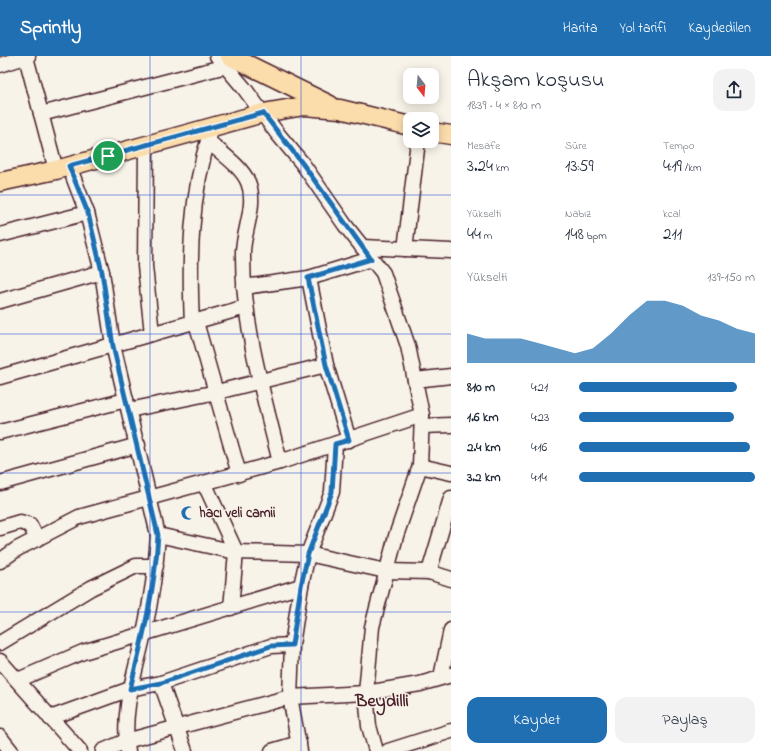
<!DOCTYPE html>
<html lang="tr">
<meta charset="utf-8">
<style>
body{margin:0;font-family:"Indie Flower",sans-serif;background:#f2f2f3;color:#1f2937;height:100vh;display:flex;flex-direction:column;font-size:15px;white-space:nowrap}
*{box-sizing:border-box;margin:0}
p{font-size:13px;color:#747a83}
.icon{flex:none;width:22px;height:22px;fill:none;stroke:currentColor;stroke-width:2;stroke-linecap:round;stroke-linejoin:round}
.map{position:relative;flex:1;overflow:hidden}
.sheet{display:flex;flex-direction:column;background:#fff;width:320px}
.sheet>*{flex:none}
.needle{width:26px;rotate:164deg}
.fabs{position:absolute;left:403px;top:12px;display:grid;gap:8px}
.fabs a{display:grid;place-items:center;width:36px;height:36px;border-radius:8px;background:#fff;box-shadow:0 2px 10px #0003;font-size:20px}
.pin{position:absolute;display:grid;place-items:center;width:34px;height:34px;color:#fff;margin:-17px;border:2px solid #fff;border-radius:50%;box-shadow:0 1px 4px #0007}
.round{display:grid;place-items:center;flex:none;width:42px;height:42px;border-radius:12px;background:#f2f2f3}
.summary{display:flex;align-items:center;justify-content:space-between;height:68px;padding:0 16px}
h1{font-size:22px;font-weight:600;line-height:30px}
.figures{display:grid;grid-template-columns:repeat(3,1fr);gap:6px;height:68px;padding:4px 16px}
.figures div{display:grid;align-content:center}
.figures b{font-size:17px;font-weight:600}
.figures small{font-size:11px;font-weight:400}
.figures p{font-size:11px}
.chart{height:112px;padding:8px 16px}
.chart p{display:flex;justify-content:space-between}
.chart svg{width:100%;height:72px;margin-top:4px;fill:#1f6fb2;opacity:.7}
.cta{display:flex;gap:8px;margin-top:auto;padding:8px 16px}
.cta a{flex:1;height:46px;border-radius:12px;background:#1f6fb2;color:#fff;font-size:16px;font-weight:600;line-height:46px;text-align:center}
.cta a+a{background:#f2f2f3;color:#1f2937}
ul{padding:0 16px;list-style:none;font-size:13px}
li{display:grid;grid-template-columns:64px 48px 1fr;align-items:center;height:30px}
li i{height:10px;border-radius:5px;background:#1f6fb2}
header{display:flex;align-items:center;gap:24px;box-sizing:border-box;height:56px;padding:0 20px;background:#1f6fb2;color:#fff}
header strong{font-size:19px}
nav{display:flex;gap:22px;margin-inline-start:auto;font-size:14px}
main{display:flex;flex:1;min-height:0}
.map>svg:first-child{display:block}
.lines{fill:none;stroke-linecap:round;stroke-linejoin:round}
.minor-casing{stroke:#4a1f2b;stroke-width:17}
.major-casing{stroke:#4a1f2b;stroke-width:21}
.minor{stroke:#f7f3e8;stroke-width:14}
.major{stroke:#fbdcab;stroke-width:18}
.route-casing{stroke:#fff;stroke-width:8}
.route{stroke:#1f6fb2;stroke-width:5}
.grid{fill:none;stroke:#1d4ed8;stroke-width:1;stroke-opacity:0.55}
.labels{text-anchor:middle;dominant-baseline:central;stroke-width:3;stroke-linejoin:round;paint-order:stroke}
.poi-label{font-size:14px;font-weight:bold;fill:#4a1f2b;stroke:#f7f3e8;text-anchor:start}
.district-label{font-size:18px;font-weight:bold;fill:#4a1f2b;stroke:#f7f3e8}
</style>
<header>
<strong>Sprintly</strong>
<nav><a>Harita</a><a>Yol tarifi</a><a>Kaydedilen</a></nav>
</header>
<main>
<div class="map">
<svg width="451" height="695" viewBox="0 0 451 695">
<rect width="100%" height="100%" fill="#f7f3e8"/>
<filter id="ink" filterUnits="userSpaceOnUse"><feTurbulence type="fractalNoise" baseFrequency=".025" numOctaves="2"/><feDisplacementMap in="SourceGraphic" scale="8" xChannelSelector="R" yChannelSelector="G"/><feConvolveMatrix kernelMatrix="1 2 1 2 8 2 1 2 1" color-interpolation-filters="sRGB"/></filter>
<g filter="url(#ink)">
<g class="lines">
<defs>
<g id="minor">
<path d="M217,0L244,32L277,77L302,107L345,169L383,217L408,290L422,359L420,410L396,480L372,571L366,637L369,670L376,695"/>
<path d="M26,1L56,114"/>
<path d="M0,9L28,0"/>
<path d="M41,58L226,10"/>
<path d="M208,85C221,97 241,110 248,126C257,147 244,174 243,195C242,267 263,337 280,406"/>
<path d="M146,89L145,210L152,278"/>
<path d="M69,110L87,157L102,216L113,289L158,479C156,512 151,545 144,577C136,615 121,655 128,695"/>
<path d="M0,179L87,157"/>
<path d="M362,191L451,195"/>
<path d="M405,193L418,85"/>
<path d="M309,222L326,309L349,384"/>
<path d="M244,231L309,222L371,203"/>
<path d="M0,245L102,216"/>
<path d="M196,266L239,418"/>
<path d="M192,267C189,204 190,139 210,78"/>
<path d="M0,321L246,251"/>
<path d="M415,324L451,320"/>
<path d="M129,354L217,336L326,309"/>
<path d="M422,370L451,369"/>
<path d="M0,376L126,344"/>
<path d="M420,410L451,417"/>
<path d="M0,427L138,389"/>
<path d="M203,428L208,435L236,496L231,552"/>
<path d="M0,472L20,466L30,469L37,483"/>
<path d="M158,479L236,496L308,498L386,515L429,516L451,523"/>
<path d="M0,505L17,493L79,461L280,406L422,359"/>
<path d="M429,516L451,442"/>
<path d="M0,587L91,532L136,510H156"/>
<path d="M0,605L80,695"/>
<path d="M441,621L451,574"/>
<path d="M18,624L83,596L301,530"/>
<path d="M161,627L185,695"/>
<path d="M50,662L130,633L161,627L271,590L292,589"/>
<path d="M0,681L11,695"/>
<path d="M103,695L126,685L290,641L366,637L420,628L451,619"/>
<path d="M272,695L299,687"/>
<path d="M300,695L290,641L292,589L301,530L308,498L332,436L335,388"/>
<path d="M388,695L451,675"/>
</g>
<g id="major">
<path d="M230,0L330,49"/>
<path d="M432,76L451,79"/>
<path d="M0,126L56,114L263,57L304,50L340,53L410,70"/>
</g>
</defs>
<use href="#minor" class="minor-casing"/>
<use href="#major" class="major-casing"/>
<use href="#minor" class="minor"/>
<use href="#major" class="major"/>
</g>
</g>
<g class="lines" filter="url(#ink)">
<defs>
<path id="route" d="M263,57L302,107L371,203L308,222L326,309L349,384L335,388L332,436L308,498L301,530L292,589L271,590L161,627L130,633C143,582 155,532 158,479L113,290L102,216L88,157L69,110Z"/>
</defs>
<use href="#route" class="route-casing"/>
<use href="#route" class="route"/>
</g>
<path class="grid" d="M150,0V695M301,0V695M0,139H451M0,278H451M0,417H451M0,556H451"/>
<defs>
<symbol id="mosque-bare" viewBox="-9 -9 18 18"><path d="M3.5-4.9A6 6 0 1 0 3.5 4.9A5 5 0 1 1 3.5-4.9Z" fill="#1f6fb2" stroke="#f7f3e8" stroke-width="2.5" paint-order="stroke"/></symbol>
</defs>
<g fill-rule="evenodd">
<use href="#mosque-bare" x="178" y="447" width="20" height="20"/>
</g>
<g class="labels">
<g class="poi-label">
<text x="199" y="457">hacı veli camii</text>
</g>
<g class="district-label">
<text x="382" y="646">Beydilli</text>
</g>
</g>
</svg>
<div class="fabs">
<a><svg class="needle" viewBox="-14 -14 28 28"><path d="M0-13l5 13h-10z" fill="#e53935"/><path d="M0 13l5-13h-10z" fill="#747a83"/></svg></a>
<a><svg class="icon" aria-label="layers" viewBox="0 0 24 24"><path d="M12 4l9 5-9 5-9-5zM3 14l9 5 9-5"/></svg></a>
</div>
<div class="pin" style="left:108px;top:100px;background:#1e9e55"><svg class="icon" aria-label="arrive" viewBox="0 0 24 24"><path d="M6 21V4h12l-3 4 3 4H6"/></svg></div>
</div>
<section class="sheet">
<div class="summary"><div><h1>Akşam koşusu</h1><p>18:39 · 4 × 810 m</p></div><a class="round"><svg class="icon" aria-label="share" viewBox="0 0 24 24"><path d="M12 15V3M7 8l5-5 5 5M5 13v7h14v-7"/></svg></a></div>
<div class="figures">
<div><p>Mesafe</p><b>3.24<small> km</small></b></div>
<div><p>Süre</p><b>13:59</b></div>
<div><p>Tempo</p><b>4:19<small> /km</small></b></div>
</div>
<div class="figures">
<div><p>Yükselti</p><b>44<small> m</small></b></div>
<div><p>Nabız</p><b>148<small> bpm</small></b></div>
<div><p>kcal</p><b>211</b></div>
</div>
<div class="chart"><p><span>Yükselti</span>139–150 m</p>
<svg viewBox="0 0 160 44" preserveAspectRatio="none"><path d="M0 44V26L10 29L20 29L30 29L40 32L50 35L60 38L70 35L80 26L90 15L100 6L110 6L120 9L130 15L140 18L150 23L160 26V44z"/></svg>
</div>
<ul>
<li><b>810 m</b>4:21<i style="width:90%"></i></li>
<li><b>1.6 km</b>4:23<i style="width:88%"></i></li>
<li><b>2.4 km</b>4:16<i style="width:97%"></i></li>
<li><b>3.2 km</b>4:14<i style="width:100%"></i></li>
</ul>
<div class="cta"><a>Kaydet</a><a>Paylaş</a></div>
</section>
</main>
